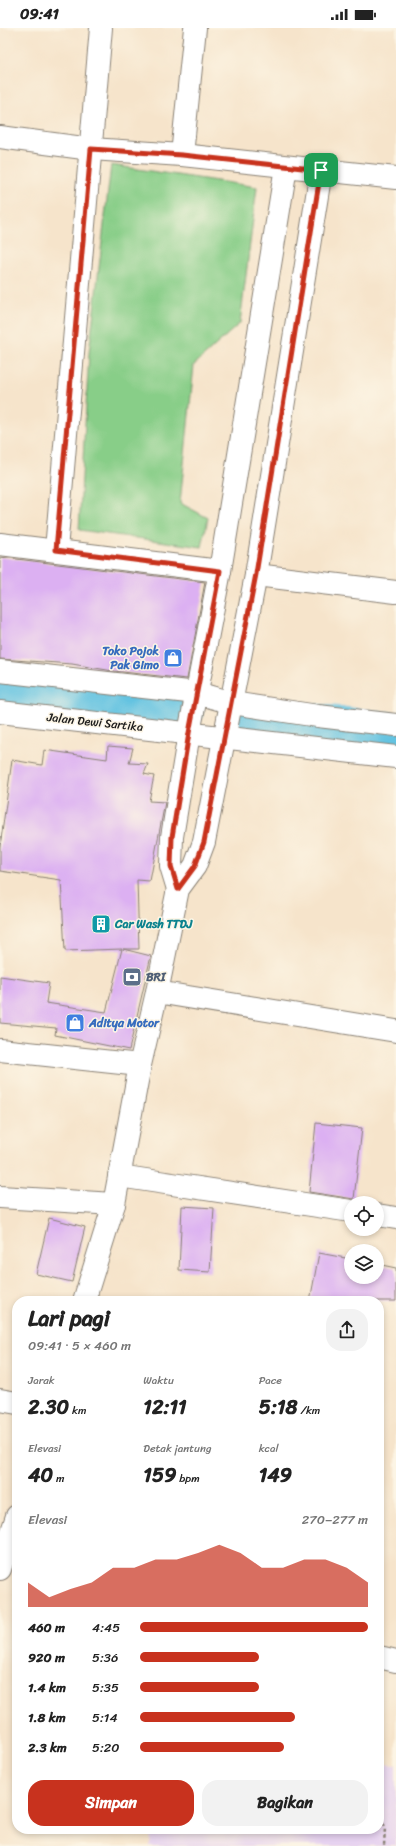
<!DOCTYPE html>
<html lang="id">
<meta charset="utf-8">
<style>
body{margin:0;font-family:Sriracha,sans-serif;background:#f2f2f2;color:#222;height:100vh;display:flex;flex-direction:column;font-size:15px;white-space:nowrap}
*{box-sizing:border-box;margin:0}
p{font-size:13px;color:#767676}
.icon{flex:none;width:22px;height:22px;fill:none;stroke:currentColor;stroke-width:2;stroke-linecap:round;stroke-linejoin:round}
.map{position:relative;flex:1;overflow:hidden}
.sheet{position:absolute;left:12px;top:1268px;width:372px;height:538px;display:flex;flex-direction:column;background:#fff;border-radius:16px;box-shadow:0 2px 6px #0003}
.sheet>*{flex:none}
.buttons{position:absolute;left:344px;top:1168px;display:grid;gap:8px}
.buttons a{display:grid;place-items:center;width:40px;height:40px;border-radius:50%;background:#fff;box-shadow:0 2px 6px #0003;font-size:20px}
.pin{position:absolute;display:grid;place-items:center;width:34px;height:34px;color:#fff;margin:-17px;border-radius:8px;box-shadow:0 2px 6px #0006}
.round{display:grid;place-items:center;flex:none;width:42px;height:42px;border-radius:16px;background:#f2f2f2}
.headline{display:flex;align-items:center;justify-content:space-between;height:68px;padding:0 16px}
h1{font-size:22px;font-weight:800;line-height:30px}
.metrics{display:grid;grid-template-columns:repeat(3,1fr);gap:6px;height:68px;padding:4px 16px}
.metrics div{display:grid;align-content:center}
.metrics b{font-size:20px;font-weight:800}
.metrics small{font-size:11px;font-weight:400}
.metrics p{font-size:11px}
.chart{height:112px;padding:8px 16px}
.chart p{display:flex;justify-content:space-between}
.chart svg{width:100%;height:72px;margin-top:4px;fill:#c8321e;opacity:.7}
.action{display:flex;gap:8px;margin-top:auto;padding:8px 16px}
.action a{flex:1;height:46px;border-radius:16px;background:#c8321e;color:#fff;font-size:16px;font-weight:800;line-height:46px;text-align:center}
.action a+a{background:#f2f2f2;color:#222}
ul{padding:0 16px;list-style:none;font-size:13px}
li{display:grid;grid-template-columns:64px 48px 1fr;align-items:center;height:30px}
li i{height:10px;border-radius:5px;background:#c8321e}
.status{display:flex;justify-content:space-between;align-items:center;height:28px;padding:0 20px;background:#fff;direction:ltr}
.status svg{height:11px;fill:currentColor}
.map>svg:first-child{display:block}
.built{fill:#e6d2f0}
.green{fill:#88ce88;stroke:#527552}
.lines{fill:none;stroke-linecap:round;stroke-linejoin:round}
.river{stroke:#63c3e1;stroke-width:49}
.building{fill:#dcb0f2}
.minor-casing{stroke:#898074;stroke-width:24}
.path{stroke:#898074;stroke-width:2.5;stroke-dasharray:3 3;stroke-linecap:butt}
.minor{stroke:#fff;stroke-width:22}
.route-casing{stroke:#fff;stroke-width:8}
.route{stroke:#c8321e;stroke-width:5}
.labels{text-anchor:middle;dominant-baseline:central;stroke-width:3;stroke-linejoin:round;paint-order:stroke}
.shop-label{font-size:12px;font-weight:bold;fill:#366cbe;stroke:#fcf5e5;text-anchor:end}
.street-label{font-size:12px;fill:#1c1c1c;stroke:#fcf5e5}
.culture-label{font-size:12px;font-weight:bold;fill:#0d838f;stroke:#fcf5e5;text-anchor:start}
.service-label{font-size:12px;font-weight:bold;fill:#4e5e75;stroke:#fcf5e5;text-anchor:start}
</style>
<div class="status"><b>09:41</b><svg viewBox="0 0 49 12"><path d="M0 12V9h3v3zM5 12V6h3v6zM10 12V3h3v9zM15 12V0h3v12zM26 1h20v11H26zM47 4h2v5h-2z"/></svg></div>
<div class="map">
<svg width="396" height="1818" viewBox="0 0 396 1818">
<rect width="100%" height="100%" fill="#fcf5e5"/>
<filter id="ink" filterUnits="userSpaceOnUse"><feTurbulence type="fractalNoise" baseFrequency=".025" numOctaves="2"/><feDisplacementMap in="SourceGraphic" scale="8" xChannelSelector="R" yChannelSelector="G"/><feConvolveMatrix kernelMatrix="1 2 1 2 8 2 1 2 1" color-interpolation-filters="sRGB"/></filter>
<filter id="wash" filterUnits="userSpaceOnUse"><feTurbulence type="fractalNoise" baseFrequency=".012" numOctaves="4" result="noise"/><feDisplacementMap in="SourceGraphic" scale="16" xChannelSelector="R" yChannelSelector="G"/><feGaussianBlur stdDeviation="0.9" result="paint"/><feColorMatrix in="noise" values="0 0 0 0 0 0 0 0 0 0 0 0 0 0 0 0 0 1.4 0 .05"/><feComposite in="paint" operator="in"/></filter>
<g filter="url(#wash)">
<rect width="100%" height="100%" fill="#f6e4cb"/>
<path class="built" d="M379,1736L396,1737V1818H150L151,1801H379Z"/>
<path class="green" d="M111,137L257,159L240,295L194,337L180,475L208,490L202,519L79,502L89,325Z"/>
<g class="lines">
<g class="river">
<path d="M0,665L179,682"/>
<path d="M243,692L396,709"/>
</g>
</g>
<g id="blocks">
<g class="building">
<path d="M0,529L205,554L187,651L113,643L72,636L0,631Z"/>
<path d="M108,718L133,720L129,735L148,736L144,746L154,748L149,773L165,774L150,853L137,852L139,921H123L151,928L129,1022L55,1007L56,1000L0,995V948L49,955L46,975L106,984L122,921L65,923L61,852L0,843V819L12,732L42,737L44,722L107,731Z"/>
<path d="M316,1095L362,1100L354,1171L309,1164Z"/>
<path d="M182,1178L214,1180L210,1244L179,1242Z"/>
<path d="M49,1190L85,1199L72,1254L36,1246Z"/>
<path d="M319,1225L351,1231V1249H377V1236L396,1240V1273H310Z"/>
</g>
</g>
</g>
<g filter="url(#ink)">
<use href="#blocks" fill-opacity="0" stroke="#898074" stroke-width="1"/>
<g class="lines">
<defs>
<g id="minor">
<path d="M0,109L91,121L182,127L396,150"/>
<path d="M182,127L195,0"/>
<path d="M0,516L220,543"/>
<path d="M56,522L101,0"/>
<path d="M256,547L396,564"/>
<path d="M0,643L197,665L232,675L318,688L396,697"/>
<path d="M0,684L396,729"/>
<path d="M178,861L171,838L172,809L189,705L220,543L286,139"/>
<path d="M157,964L396,1003"/>
<path d="M0,1022L140,1037"/>
<path d="M119,1148L351,1183"/>
<path d="M0,1169L114,1176"/>
<path d="M377,1187L396,1190"/>
<path d="M84,1273L114,1176L140,1037L157,964L178,861L195,838L204,814L256,547L321,143"/>
<path d="M0,1372L17,1375"/>
<path d="M0,1541L17,1488"/>
<path d="M379,1629L396,1633"/>
</g>
</defs>
<use href="#minor" class="minor-casing"/>
<g class="path">
<path d="M379,1749L380,1740"/>
<path d="M379,1785L385,1799L384,1818"/>
</g>
<use href="#minor" class="minor"/>
</g>
</g>
<g class="lines" filter="url(#ink)">
<defs>
<path id="route" d="M91,121L182,127L321,142L256,546L204,814L195,838L178,861L171,838L172,809L189,705L220,543L56,522Z"/>
</defs>
<use href="#route" class="route-casing"/>
<use href="#route" class="route"/>
</g>
<defs>
<symbol id="shop-square" viewBox="-11 -11 22 22"><rect x="-9" y="-9" width="18" height="18" rx="4" fill="#3f7fe0" stroke="#fcf5e5"/><path d="M-5-2.5h2.3a2.7 3.5 0 0 1 5.4 0H5L5.5 6h-11ZM-1.5-2.5h3a1.5 2.3 0 0 0-3 0Z" fill="#fff"/></symbol>
<symbol id="building-square" viewBox="-11 -11 22 22"><rect x="-9" y="-9" width="18" height="18" rx="4" fill="#0f9aa8" stroke="#fcf5e5"/><path d="M-4-6H4V6H1V3H-1V6H-4ZM-2.5-4.3h1.7v1.8h-1.7ZM.8-4.3h1.7v1.8H.8ZM-2.5-1h1.7V.8h-1.7ZM.8-1h1.7V.8H.8Z" fill="#fff"/></symbol>
<symbol id="bank-square" viewBox="-11 -11 22 22"><rect x="-9" y="-9" width="18" height="18" rx="4" fill="#5c6f8a" stroke="#fcf5e5"/><path d="M-6-4H6V4H-6ZM0-2.3a2.3 2.3 0 1 0 0 4.6a2.3 2.3 0 1 0 0-4.6Z" fill="#fff"/></symbol>
</defs>
<g fill-rule="evenodd">
<use href="#shop-square" x="162" y="619" width="22" height="22"/>
<use href="#building-square" x="90" y="885" width="22" height="22"/>
<use href="#bank-square" x="121" y="938" width="22" height="22"/>
<use href="#shop-square" x="64" y="984" width="22" height="22"/>
</g>
<g class="labels">
<g class="shop-label">
<text x="159" y="623">Toko Pojok<tspan x="159" dy="14">Pak Gimo</tspan></text>
<text x="89" y="995" text-anchor="start">Aditya Motor</text>
</g>
<g class="street-label">
<text transform="translate(95 694) rotate(6)">Jalan Dewi Sartika</text>
</g>
<g class="culture-label">
<text x="115" y="896">Car Wash TTDJ</text>
</g>
<g class="service-label">
<text x="146" y="949">BRI</text>
</g>
</g>
</svg>
<div class="buttons">
<a><svg class="icon" aria-label="locate" viewBox="0 0 24 24"><circle cx="12" cy="12" r="6"/><path d="M12 2v4M12 18v4M2 12h4M18 12h4"/></svg></a>
<a><svg class="icon" aria-label="layers" viewBox="0 0 24 24"><path d="M12 4l9 5-9 5-9-5zM3 14l9 5 9-5"/></svg></a>
</div>
<div class="pin" style="left:321px;top:142px;background:#1e9e55"><svg class="icon" aria-label="arrive" viewBox="0 0 24 24"><path d="M6 21V4h12l-3 4 3 4H6"/></svg></div>
<section class="sheet">
<div class="headline"><div><h1>Lari pagi</h1><p>09:41 · 5 × 460 m</p></div><a class="round"><svg class="icon" aria-label="share" viewBox="0 0 24 24"><path d="M12 15V3M7 8l5-5 5 5M5 13v7h14v-7"/></svg></a></div>
<div class="metrics">
<div><p>Jarak</p><b>2.30<small> km</small></b></div>
<div><p>Waktu</p><b>12:11</b></div>
<div><p>Pace</p><b>5:18<small> /km</small></b></div>
</div>
<div class="metrics">
<div><p>Elevasi</p><b>40<small> m</small></b></div>
<div><p>Detak jantung</p><b>159<small> bpm</small></b></div>
<div><p>kcal</p><b>149</b></div>
</div>
<div class="chart"><p><span>Elevasi</span>270–277 m</p>
<svg viewBox="0 0 160 44" preserveAspectRatio="none"><path d="M0 44V29L10 38L20 33L30 29L40 20L50 20L60 15L70 15L80 11L90 6L100 11L110 20L120 20L130 15L140 15L150 20L160 29V44z"/></svg>
</div>
<ul>
<li><b>460 m</b>4:45<i style="width:100%"></i></li>
<li><b>920 m</b>5:36<i style="width:52%"></i></li>
<li><b>1.4 km</b>5:35<i style="width:52%"></i></li>
<li><b>1.8 km</b>5:14<i style="width:68%"></i></li>
<li><b>2.3 km</b>5:20<i style="width:63%"></i></li>
</ul>
<div class="action"><a>Simpan</a><a>Bagikan</a></div>
</section>
</div>
